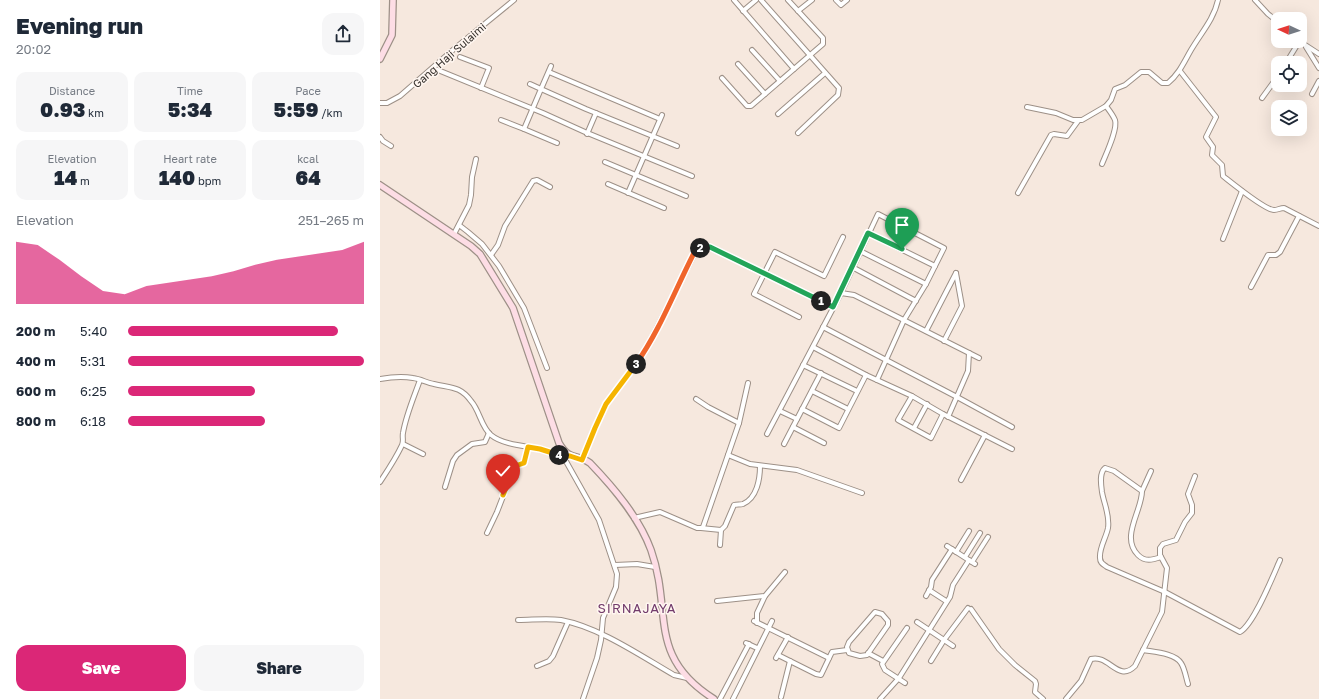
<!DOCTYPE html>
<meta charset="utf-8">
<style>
body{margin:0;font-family:"Golos Text",sans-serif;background:#f6f6f7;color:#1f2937;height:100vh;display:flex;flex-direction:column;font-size:15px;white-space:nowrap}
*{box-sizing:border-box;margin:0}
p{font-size:13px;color:#747a83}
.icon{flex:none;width:22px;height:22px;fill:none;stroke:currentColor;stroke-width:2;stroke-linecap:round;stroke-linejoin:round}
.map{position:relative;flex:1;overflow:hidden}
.panel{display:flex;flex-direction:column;background:#fff;width:380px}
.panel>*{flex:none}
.needle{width:26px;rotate:274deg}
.buttons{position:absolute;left:891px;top:12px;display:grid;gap:8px}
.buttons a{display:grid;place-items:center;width:36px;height:36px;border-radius:8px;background:#fff;box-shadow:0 4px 16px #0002;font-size:20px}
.pin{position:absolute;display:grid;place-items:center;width:34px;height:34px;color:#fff;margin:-41px -17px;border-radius:50% 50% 50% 0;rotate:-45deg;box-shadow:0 0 4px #0007}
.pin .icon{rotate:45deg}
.km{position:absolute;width:20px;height:20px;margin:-10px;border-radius:50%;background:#222;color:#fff;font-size:11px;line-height:20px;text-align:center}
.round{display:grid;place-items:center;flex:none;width:42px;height:42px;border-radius:12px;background:#f6f6f7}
.summary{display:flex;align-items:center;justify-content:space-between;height:68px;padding:0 16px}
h1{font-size:22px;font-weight:800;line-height:30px}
.stats{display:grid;grid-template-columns:repeat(3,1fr);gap:6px;height:68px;padding:4px 16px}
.stats div{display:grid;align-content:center;border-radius:10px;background:#f6f6f7;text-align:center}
.stats b{font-size:20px;font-weight:800}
.stats small{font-size:11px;font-weight:400}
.stats p{font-size:11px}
.chart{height:112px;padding:8px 16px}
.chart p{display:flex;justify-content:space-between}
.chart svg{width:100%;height:72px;margin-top:4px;fill:#db2777;opacity:.7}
.button{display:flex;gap:8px;margin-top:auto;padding:8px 16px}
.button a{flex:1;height:46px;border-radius:12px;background:#db2777;color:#fff;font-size:16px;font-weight:800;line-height:46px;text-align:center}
.button a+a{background:#f6f6f7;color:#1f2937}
ul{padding:0 16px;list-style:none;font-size:13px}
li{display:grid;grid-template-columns:64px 48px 1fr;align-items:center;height:30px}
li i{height:10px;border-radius:5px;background:#db2777}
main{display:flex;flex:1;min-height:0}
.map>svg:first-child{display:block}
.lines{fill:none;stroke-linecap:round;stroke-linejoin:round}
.street-casing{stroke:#9d9087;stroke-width:6}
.secondary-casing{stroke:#9d9087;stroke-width:8}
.street{stroke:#fff;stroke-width:4}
.secondary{stroke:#fddde5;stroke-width:5.5}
.split-1-casing{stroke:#fff;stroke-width:8}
.split-2-casing{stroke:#fff;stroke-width:8}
.split-3-casing{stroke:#fff;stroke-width:8}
.split-4-casing{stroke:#fff;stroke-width:8}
.split-5-casing{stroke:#fff;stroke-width:8}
.split-1{stroke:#22a559;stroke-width:5}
.split-2{stroke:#22a559;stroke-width:5}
.split-3{stroke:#f0652b;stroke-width:5}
.split-4{stroke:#f5b400;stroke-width:5}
.split-5{stroke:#f5b400;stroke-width:5}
.labels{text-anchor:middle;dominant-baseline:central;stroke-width:3;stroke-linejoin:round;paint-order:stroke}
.street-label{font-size:11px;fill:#36312d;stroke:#fff6f0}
.quarter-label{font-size:13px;letter-spacing:1px;fill:#723c6c;stroke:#fff6f0}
</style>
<main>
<section class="panel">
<div class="summary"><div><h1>Evening run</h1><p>20:02</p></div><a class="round"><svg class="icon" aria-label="share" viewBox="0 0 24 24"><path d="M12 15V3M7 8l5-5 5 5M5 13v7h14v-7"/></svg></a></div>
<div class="stats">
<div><p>Distance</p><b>0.93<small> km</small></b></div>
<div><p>Time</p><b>5:34</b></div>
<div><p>Pace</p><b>5:59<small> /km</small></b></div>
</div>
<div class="stats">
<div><p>Elevation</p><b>14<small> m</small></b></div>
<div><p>Heart rate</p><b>140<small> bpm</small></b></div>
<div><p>kcal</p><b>64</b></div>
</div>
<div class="chart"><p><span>Elevation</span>251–265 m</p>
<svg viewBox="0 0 160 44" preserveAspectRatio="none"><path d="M0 44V6L10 8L20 17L30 27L40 36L50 38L60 33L70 31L80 29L90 27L100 24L110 20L120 17L130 15L140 13L150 11L160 6V44z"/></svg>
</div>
<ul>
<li><b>200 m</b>5:40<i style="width:89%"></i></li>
<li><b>400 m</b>5:31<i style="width:100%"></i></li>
<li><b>600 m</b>6:25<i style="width:54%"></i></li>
<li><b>800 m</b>6:18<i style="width:58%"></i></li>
</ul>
<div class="button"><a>Save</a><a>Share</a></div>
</section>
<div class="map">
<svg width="939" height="699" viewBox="0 0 939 699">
<rect width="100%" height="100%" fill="#f6e8de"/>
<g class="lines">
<defs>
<g id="street">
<path d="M354,0L414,69"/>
<path d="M381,0L459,88L458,95L418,133"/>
<path d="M456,0L461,5L467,0"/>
<path d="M875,0L888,14L898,22"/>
<path d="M363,11L376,0"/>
<path d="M418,11L432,0"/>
<path d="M919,41L939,54"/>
<path d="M926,47L939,68"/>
<path d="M372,50L400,81"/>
<path d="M80,57L109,68L101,88"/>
<path d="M906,63L919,42"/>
<path d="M358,64L385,94"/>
<path d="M171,66L161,89L206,109L297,146"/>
<path d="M53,68L163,113L205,132L312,176"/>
<path d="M800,71L836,117L826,137L833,147L832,155L842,165L843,176C852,183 885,210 894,210C898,210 900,208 904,208L939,226"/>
<path d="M169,72L280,119"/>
<path d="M342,78L367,106H371L443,44V38L408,0"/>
<path d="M932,94L939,81"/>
<path d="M882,98L898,76"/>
<path d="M0,103H7L20,96L74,49L134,0"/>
<path d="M647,107L676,113L693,120H702L726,106L731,100L735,89L745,85L761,72H769L782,83H788C799,74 804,62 811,50C821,33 834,19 838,0"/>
<path d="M398,114L445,73"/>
<path d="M121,120L144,129L161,89L150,84"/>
<path d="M144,129L177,143"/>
<path d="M207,134L216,113"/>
<path d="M0,137L3,141L11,146"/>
<path d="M225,162L306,196"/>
<path d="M722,164C726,154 738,129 735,120C733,115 729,110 726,106"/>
<path d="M228,184L284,208"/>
<path d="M248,193L282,115"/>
<path d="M638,193L671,135L674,134L687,136L698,121"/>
<path d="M79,225L88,232L102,244L119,266L144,308L167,368"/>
<path d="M488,233L555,266"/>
<path d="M74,234L89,205L91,195L92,177L96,159"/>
<path d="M843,239L862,191"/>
<path d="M480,251L546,284"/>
<path d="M111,255L118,245L125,226L153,181L157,180L170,187"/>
<path d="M472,267L536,301"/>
<path d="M871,287L888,255H896L900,252L919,216"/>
<path d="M461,293L498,214L564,248L546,284L524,320L497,380"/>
<path d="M419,317L374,294L395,252L444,276L463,237"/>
<path d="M443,327L577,397L632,427"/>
<path d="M546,331L576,273"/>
<path d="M564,341L582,306L576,273"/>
<path d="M433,347L486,375L532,396L563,414L632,449"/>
<path d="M423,365L477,391"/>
<path d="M0,379C11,377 22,376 33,378C41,379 47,383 54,384C71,388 80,386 91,401C100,411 101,427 111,435C123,445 146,446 161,449C171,452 179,456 190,456"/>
<path d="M432,391L468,409"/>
<path d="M532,396L518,420L551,438L563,414"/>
<path d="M316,399L328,407L359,423"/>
<path d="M422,409L459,428L486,375"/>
<path d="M400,411L417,419"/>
<path d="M568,417L588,371L589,353"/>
<path d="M413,427L444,443"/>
<path d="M534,428L547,404"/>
<path d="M387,434L461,293L474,295L599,358"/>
<path d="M23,444L43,454"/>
<path d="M404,444L441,373"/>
<path d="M348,455L370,464L417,470L482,493"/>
<path d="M183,456L219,520L237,574L236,587L223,618L221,640L217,658L203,699"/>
<path d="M202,460L215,428L226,404L264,353L317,249L322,247H331L453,307"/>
<path d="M581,480L605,435"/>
<path d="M0,482C8,470 16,458 22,445C24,441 22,437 23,433C26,415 34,397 40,380"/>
<path d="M65,487L73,461L77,455L92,444L105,442L109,433"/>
<path d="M762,491L771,471"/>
<path d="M254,518L280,512L317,528H321L323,527L348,455L359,423L368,383"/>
<path d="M321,528L341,530"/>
<path d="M107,533L117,512L134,468L136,466L144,463L148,447"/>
<path d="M340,545L341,530L345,526L354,505C357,504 360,505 363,504C377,498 380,479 380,466"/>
<path d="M567,546L595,564"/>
<path d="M576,552L589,531"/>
<path d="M585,557L600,533"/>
<path d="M781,557C772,560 765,562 758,555C740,537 762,511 762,491L734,471L725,468C719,473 721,485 722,492C724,504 730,515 728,528C726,538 719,548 720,558C720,563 723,564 727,567L785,592L860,632C874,624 893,576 900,560"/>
<path d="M592,562L608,537"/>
<path d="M235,565L257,564L275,567"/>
<path d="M549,590L566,601"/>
<path d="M546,596L551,587L552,580L572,549"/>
<path d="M337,601L385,596L405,572"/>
<path d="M591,609L619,649L635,665L655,681L656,684L655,692L663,699"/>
<path d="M495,612L502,614L508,621V625L487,655L480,656L469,653L467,647L469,642Z"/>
<path d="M138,620C152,620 167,618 181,620C219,627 261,656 294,675L307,678"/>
<path d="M374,621L449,658"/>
<path d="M537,622L573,646"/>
<path d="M377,623V613L385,596"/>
<path d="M366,643L377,648"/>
<path d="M763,650C774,652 795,653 801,663C805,669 806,678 808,684"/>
<path d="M488,653L503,661"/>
<path d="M398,655L436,674L441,675L452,652L467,650"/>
<path d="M396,658L408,637"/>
<path d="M551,661L564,640L588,608"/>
<path d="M157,666L169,661L173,656L188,622"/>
<path d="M525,683L505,670L502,664L527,628"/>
<path d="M401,697L410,661"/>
<path d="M340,699L369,644"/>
<path d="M353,699L392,621"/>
<path d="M500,699L519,678L570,597L573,585L589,560"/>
<path d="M686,699L701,681L711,659C729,654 738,683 755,666L782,612L787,568L780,555V548L783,544L796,540L805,522L812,513V505L808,494L815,476"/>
</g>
<g id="secondary">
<path d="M0,59L12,35L13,0"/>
<path d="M0,185L91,246L100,254L133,308L179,443C190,462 197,453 210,463C233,487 259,517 271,550C293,612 266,656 334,699"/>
</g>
</defs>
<use href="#street" class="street-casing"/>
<use href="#secondary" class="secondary-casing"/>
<use href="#street" class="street"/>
<use href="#secondary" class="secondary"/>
</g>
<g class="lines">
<defs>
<path id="split-1" d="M441,301L453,307L488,233L522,249"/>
<path id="split-2" d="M320,248L330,247L441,301"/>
<path id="split-3" d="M256,364C280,330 295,290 314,253L320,248"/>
<path id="split-4" d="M179,455L190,456L202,460L215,428L226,404L256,364"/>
<path id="split-5" d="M123,495L135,466L144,463L148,447L160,449L179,455"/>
</defs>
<use href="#split-1" class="split-1-casing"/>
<use href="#split-2" class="split-2-casing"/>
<use href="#split-3" class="split-3-casing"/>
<use href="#split-4" class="split-4-casing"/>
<use href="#split-5" class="split-5-casing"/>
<use href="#split-1" class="split-1"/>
<use href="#split-2" class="split-2"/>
<use href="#split-3" class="split-3"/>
<use href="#split-4" class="split-4"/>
<use href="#split-5" class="split-5"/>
</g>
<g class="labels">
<g class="street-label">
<text transform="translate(69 55) rotate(-41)">Gang Haji Sulaimi</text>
</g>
<g class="quarter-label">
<text x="257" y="608">SIRNAJAYA</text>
</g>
</g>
</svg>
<div class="buttons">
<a><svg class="needle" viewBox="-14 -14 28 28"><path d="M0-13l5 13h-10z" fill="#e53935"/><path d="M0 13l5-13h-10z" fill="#747a83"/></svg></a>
<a><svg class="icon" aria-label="locate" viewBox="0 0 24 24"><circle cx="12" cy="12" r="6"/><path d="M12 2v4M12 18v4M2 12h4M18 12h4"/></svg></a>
<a><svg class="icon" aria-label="layers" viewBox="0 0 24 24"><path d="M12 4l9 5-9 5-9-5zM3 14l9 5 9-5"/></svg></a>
</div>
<div class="pin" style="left:522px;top:249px;background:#1e9e55"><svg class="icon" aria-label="arrive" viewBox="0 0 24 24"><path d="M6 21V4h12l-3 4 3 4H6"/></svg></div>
<div class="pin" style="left:123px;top:495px;background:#d93025"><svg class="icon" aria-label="check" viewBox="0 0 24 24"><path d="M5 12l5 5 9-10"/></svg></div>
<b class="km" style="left:441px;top:301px">1</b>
<b class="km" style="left:320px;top:248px">2</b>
<b class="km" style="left:256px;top:364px">3</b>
<b class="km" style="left:179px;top:455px">4</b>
</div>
</main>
